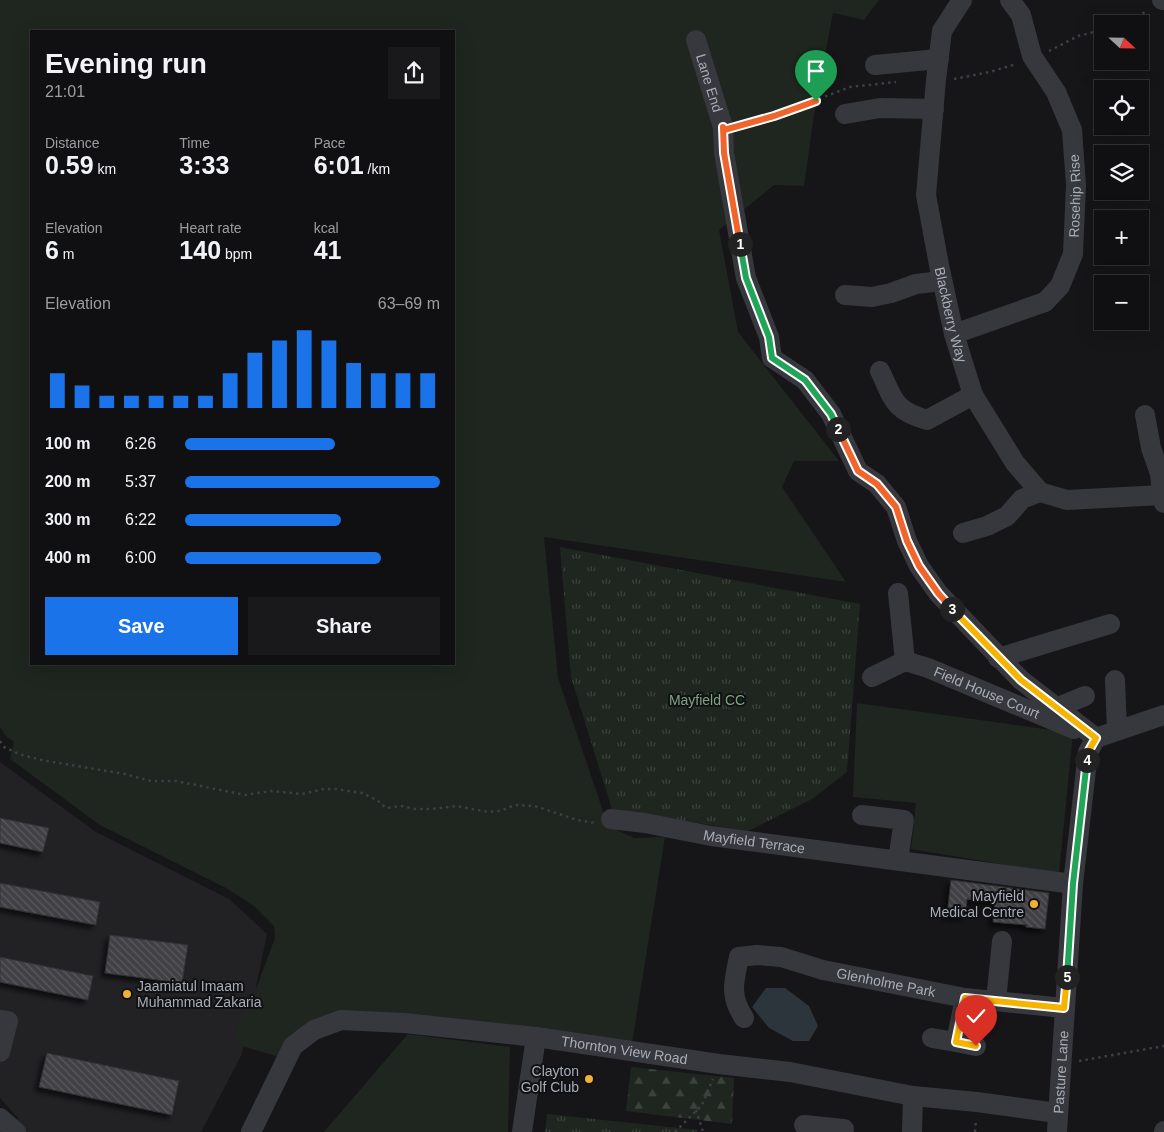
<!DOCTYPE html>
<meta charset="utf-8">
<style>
body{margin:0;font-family:Arial,sans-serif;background:#19191b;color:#f1f3f6;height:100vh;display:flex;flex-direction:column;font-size:19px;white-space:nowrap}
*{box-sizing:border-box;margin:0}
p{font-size:16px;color:#9c9d9f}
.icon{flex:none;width:28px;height:28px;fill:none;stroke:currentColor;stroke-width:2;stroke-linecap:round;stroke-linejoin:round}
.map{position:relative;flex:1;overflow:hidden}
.side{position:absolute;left:30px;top:30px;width:425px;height:635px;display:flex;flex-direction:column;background:#101012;border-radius:0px;box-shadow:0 5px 20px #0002,0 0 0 1px #303032}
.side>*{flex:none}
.needle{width:32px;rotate:112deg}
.fabs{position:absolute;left:1094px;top:15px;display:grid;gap:10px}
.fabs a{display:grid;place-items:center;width:55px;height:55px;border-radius:0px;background:#101012;box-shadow:0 5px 20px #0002,0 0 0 1px #303032;font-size:25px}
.pin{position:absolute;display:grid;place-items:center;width:42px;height:42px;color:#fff;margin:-51px -21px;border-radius:50% 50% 50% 0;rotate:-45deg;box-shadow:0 0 5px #0007}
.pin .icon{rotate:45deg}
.km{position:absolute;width:25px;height:25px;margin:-12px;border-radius:50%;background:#222;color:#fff;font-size:14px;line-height:25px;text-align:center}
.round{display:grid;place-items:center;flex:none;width:52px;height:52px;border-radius:0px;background:#19191b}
.summary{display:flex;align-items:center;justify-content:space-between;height:85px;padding:0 15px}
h1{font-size:28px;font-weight:600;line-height:38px}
.stats{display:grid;grid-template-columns:repeat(3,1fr);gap:8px;height:85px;padding:5px 15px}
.stats div{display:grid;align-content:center}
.stats b{font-size:25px;font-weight:600}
.stats small{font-size:14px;font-weight:400}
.stats p{font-size:14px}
.chart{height:140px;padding:10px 15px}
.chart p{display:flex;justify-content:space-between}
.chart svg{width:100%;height:90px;margin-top:5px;stroke:#1a73e8;stroke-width:6}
.primary-button{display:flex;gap:10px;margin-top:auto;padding:10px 15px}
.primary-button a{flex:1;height:58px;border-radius:0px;background:#1a73e8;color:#fff;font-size:20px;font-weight:600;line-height:58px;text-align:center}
.primary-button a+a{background:#19191b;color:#f1f3f6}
ul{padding:0 15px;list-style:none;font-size:16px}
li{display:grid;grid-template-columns:80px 60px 1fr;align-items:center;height:38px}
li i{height:12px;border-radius:6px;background:#1a73e8}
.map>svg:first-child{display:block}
.built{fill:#222225}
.green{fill:#1e261f;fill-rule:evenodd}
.forest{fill:url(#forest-firs)}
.park{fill:url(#park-tufts)}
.water{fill:#2c353c}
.building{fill:url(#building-back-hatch);stroke:#303034;filter:url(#shadow)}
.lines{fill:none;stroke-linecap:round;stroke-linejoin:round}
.path{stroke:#3d3f44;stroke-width:2.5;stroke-dasharray:2.5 4;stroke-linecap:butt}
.minor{stroke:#37383d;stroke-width:20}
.split-1-casing{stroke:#fff;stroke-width:10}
.split-2-casing{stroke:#fff;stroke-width:10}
.split-3-casing{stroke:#fff;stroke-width:10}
.split-4-casing{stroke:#fff;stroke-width:10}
.split-5-casing{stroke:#fff;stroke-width:10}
.split-6-casing{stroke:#fff;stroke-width:10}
.split-1{stroke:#f0652b;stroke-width:6}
.split-2{stroke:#22a559;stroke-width:6}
.split-3{stroke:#f0652b;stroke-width:6}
.split-4{stroke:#f5b400;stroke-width:6}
.split-5{stroke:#22a559;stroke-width:6}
.split-6{stroke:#f5b400;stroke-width:6}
.poi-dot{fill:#f2b134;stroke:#111113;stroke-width:2}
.labels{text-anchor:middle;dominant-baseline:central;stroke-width:4;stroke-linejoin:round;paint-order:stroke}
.street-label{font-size:14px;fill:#a8adb8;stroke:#111113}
.park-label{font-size:14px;fill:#7fa381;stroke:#111113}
.poi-label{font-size:14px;fill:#a8adb8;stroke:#111113;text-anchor:end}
</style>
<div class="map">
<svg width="1164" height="1132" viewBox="0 0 1164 1132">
<defs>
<pattern id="forest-firs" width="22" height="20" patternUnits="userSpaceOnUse" patternTransform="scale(1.25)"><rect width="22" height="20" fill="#1e261f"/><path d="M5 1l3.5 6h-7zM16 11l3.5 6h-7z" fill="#3c433d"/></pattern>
<pattern id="park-tufts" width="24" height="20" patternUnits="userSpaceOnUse" patternTransform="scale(1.25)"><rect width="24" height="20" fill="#1e261f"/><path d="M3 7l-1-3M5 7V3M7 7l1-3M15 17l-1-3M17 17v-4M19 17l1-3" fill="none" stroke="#3c433d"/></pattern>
<pattern id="building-back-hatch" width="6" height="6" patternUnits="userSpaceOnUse" patternTransform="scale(1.25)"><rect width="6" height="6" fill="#404145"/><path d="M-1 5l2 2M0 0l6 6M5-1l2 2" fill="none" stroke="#595a5e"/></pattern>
<filter id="shadow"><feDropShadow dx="-4" dy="4" stdDeviation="2.5" flood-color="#0009"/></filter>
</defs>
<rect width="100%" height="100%" fill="#161618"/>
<path class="built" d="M0,762L96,832L229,899L267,934L242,1054L201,1132H9L18,1118L0,1098Z"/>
<g class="green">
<path d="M0,0H879L864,20L833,13L816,101L804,186L774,185L719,230L738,332L839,461H794L782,487L846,582L544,537L558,678L608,826L634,838L665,837L632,1044L361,1016L279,1057L235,1044L239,1020L257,986L275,938L274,926L254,906L226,888L100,825L10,759L14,742L7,737L0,727ZM31,31H454V664H31Z"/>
<path d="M857,703L1073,733L1059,874L911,849L916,803L853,797Z"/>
<path d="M408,1034L510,1047L508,1132H324Z"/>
</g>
<path class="forest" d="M631,1067L734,1078L732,1124L626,1111Z"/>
<g class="park">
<path d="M560,547L860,604L847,772L812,799L748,831L612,809L571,677Z"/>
<path d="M547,1114L697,1130L696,1132H545Z"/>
</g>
<path class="water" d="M766,988H785L809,1006L818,1026L809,1041H793L769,1028L752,1007Z"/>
<g class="building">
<path d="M0,818L49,828L43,852L0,843Z"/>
<path d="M951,880L1049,893L1045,929L1026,927L1027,925L993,922L995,902L967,899L965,917L947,915Z"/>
<path d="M0,883L100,902L96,925L0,907Z"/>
<path d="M110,935L188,945L182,983L105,973Z"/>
<path d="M0,957L93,976L88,1000L0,982Z"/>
<path d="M47,1053L179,1081L172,1115L39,1087Z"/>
</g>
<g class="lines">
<g class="path">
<path d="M1126,24L1148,10"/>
<path d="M1049,51L1078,36L1102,30"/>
<path d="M954,79L990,72L1016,64"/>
<path d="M739,126L774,116L850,87L896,82"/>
<path d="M0,741L4,747L19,754L41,760L125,774L151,781H176L245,795L271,791L302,794L324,789H335L362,793L377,800L386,808L401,806L415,809H432L456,806L488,812L500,811L515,805L535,806L577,820L596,823"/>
<path d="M1079,1061L1164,1046"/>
<path d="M696,1110L703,1132"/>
<path d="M675,1132L702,1105L713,1079"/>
<path d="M975,1132L976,1119"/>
</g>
<g class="minor">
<path id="s1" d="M962,0L942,31L936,80L926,195L939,265L954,334L973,395L1015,463L1040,492L1067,500L1162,495"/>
<path d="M1162,0H1164"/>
<path id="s2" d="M696,40L723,127L724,153L746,278L769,337L772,358L805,380L831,414L858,471L877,484L896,507L907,541L919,566L938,593L1021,680L1096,738"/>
<path d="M875,65L939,59"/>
<path d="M845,114L880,108L934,109"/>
<path d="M845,295L872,297L891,293L916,284L942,281"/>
<path id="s3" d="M954,334L1045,302L1060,286L1073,254L1076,185L1072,130L1056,92L1032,56L1021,15L1010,0"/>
<path d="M880,371C894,400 893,410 927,420L973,395"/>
<path d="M1145,415L1151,448L1160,473L1162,495L1164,503"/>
<path d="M963,533L987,526L1007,516L1022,499L1040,492"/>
<path id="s4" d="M898,593L905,661L928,668L1074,729"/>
<path d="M998,658L1110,624"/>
<path d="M872,677L905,661"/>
<path d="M1115,680L1117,730"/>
<path d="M1058,707L1085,696"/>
<path d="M862,815L904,820L898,860"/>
<path id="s5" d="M611,819L645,823L711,836L1073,884"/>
<path d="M996,1001L1002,941"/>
<path id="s6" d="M744,1018C729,995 734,982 739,957L757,955L781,957L823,970L965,998L1064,1008"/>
<path d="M0,1020L8,1021L0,1052"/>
<path d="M932,1038L956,1042L965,998"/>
<path d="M956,1042L976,1046"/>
<path d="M0,1118L16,1132"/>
<path d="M804,1125L844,1129L843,1132"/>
<path id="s7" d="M251,1132L293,1046L314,1030L341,1020L404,1023L536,1037L719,1064L790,1072L913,1096L977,1102L1057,1113"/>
<path d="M522,1132L536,1037"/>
<path d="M912,1132L913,1096"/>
<path id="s8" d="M1057,1132L1073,884L1088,752L1096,738L1164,715"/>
<path d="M1164,1132V1131"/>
</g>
</g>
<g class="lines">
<defs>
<path id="split-1" d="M740,244L724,153L723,127L724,130L774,116L816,101"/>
<path id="split-2" d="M740,244L746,278L769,337L772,358L805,380L831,414L838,429"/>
<path id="split-3" d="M838,429L858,471L877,484L896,507L907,541L919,566L938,593L952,609"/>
<path id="split-4" d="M952,609L1021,680L1096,738L1088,752L1087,760"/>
<path id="split-5" d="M1067,977L1073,884L1087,760"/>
<path id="split-6" d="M976,1046L956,1042L965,998L1064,1008L1067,977"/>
</defs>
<use href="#split-1" class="split-1-casing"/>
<use href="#split-2" class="split-2-casing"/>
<use href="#split-3" class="split-3-casing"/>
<use href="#split-4" class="split-4-casing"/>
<use href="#split-5" class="split-5-casing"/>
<use href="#split-6" class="split-6-casing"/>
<use href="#split-1" class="split-1"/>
<use href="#split-2" class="split-2"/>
<use href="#split-3" class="split-3"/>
<use href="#split-4" class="split-4"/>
<use href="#split-5" class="split-5"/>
<use href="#split-6" class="split-6"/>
</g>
<g class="poi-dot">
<circle cx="1034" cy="904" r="5"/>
<circle cx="127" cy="994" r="5"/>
<circle cx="589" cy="1079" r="5"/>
</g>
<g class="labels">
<g class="street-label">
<text stroke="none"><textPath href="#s2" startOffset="45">Lane End</textPath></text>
<text stroke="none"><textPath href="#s3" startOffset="211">Rosehip Rise</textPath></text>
<text stroke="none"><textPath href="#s1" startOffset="324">Blackberry Way</textPath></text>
<text stroke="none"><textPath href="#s4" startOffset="156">Field House Court</textPath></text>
<text stroke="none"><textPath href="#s5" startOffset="145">Mayfield Terrace</textPath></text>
<text stroke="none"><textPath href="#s6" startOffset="214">Glenholme Park</textPath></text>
<text stroke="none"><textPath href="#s7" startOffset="436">Thornton View Road</textPath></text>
<text stroke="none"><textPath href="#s8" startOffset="60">Pasture Lane</textPath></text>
</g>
<g class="park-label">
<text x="707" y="700">Mayfield CC</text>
</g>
<g class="poi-label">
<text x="1024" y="896">Mayfield<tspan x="1024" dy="16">Medical Centre</tspan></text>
<text x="137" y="986" text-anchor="start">Jaamiatul Imaam<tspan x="137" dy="16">Muhammad Zakaria</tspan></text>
<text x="579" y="1071">Clayton<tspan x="579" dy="16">Golf Club</tspan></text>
</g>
</g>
</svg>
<div class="fabs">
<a><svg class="needle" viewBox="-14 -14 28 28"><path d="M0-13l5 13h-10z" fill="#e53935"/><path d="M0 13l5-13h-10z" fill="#9c9d9f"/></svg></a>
<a><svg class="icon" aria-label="locate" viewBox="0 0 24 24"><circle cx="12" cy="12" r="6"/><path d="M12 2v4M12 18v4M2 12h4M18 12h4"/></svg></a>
<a><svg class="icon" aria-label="layers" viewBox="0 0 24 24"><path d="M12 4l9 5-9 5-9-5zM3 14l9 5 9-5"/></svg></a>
<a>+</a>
<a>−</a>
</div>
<div class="pin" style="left:816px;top:101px;background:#1e9e55"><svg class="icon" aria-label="arrive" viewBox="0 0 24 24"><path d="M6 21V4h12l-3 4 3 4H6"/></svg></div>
<div class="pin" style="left:976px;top:1046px;background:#d93025"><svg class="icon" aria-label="check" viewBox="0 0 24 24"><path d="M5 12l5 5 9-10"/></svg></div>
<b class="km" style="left:740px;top:244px">1</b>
<b class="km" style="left:838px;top:429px">2</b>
<b class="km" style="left:952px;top:609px">3</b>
<b class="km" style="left:1087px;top:760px">4</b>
<b class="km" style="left:1067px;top:977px">5</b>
<section class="side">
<div class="summary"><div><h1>Evening run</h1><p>21:01</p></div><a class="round"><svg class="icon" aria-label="share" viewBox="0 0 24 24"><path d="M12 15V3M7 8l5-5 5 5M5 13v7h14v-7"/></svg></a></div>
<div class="stats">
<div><p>Distance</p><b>0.59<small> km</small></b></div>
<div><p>Time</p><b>3:33</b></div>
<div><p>Pace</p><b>6:01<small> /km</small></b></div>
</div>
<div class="stats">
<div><p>Elevation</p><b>6<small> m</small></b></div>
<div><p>Heart rate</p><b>140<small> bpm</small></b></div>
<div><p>kcal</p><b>41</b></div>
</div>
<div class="chart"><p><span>Elevation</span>63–69 m</p>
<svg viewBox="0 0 160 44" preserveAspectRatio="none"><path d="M5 44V27M15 44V33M25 44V38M35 44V38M45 44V38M55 44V38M65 44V38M75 44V27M85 44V17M95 44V11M105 44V6M115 44V11M125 44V22M135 44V27M145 44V27M155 44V27"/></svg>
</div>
<ul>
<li><b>100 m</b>6:26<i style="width:59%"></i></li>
<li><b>200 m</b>5:37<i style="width:100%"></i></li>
<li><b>300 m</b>6:22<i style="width:61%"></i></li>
<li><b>400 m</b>6:00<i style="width:77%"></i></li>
</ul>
<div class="primary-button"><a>Save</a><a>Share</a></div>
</section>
</div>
